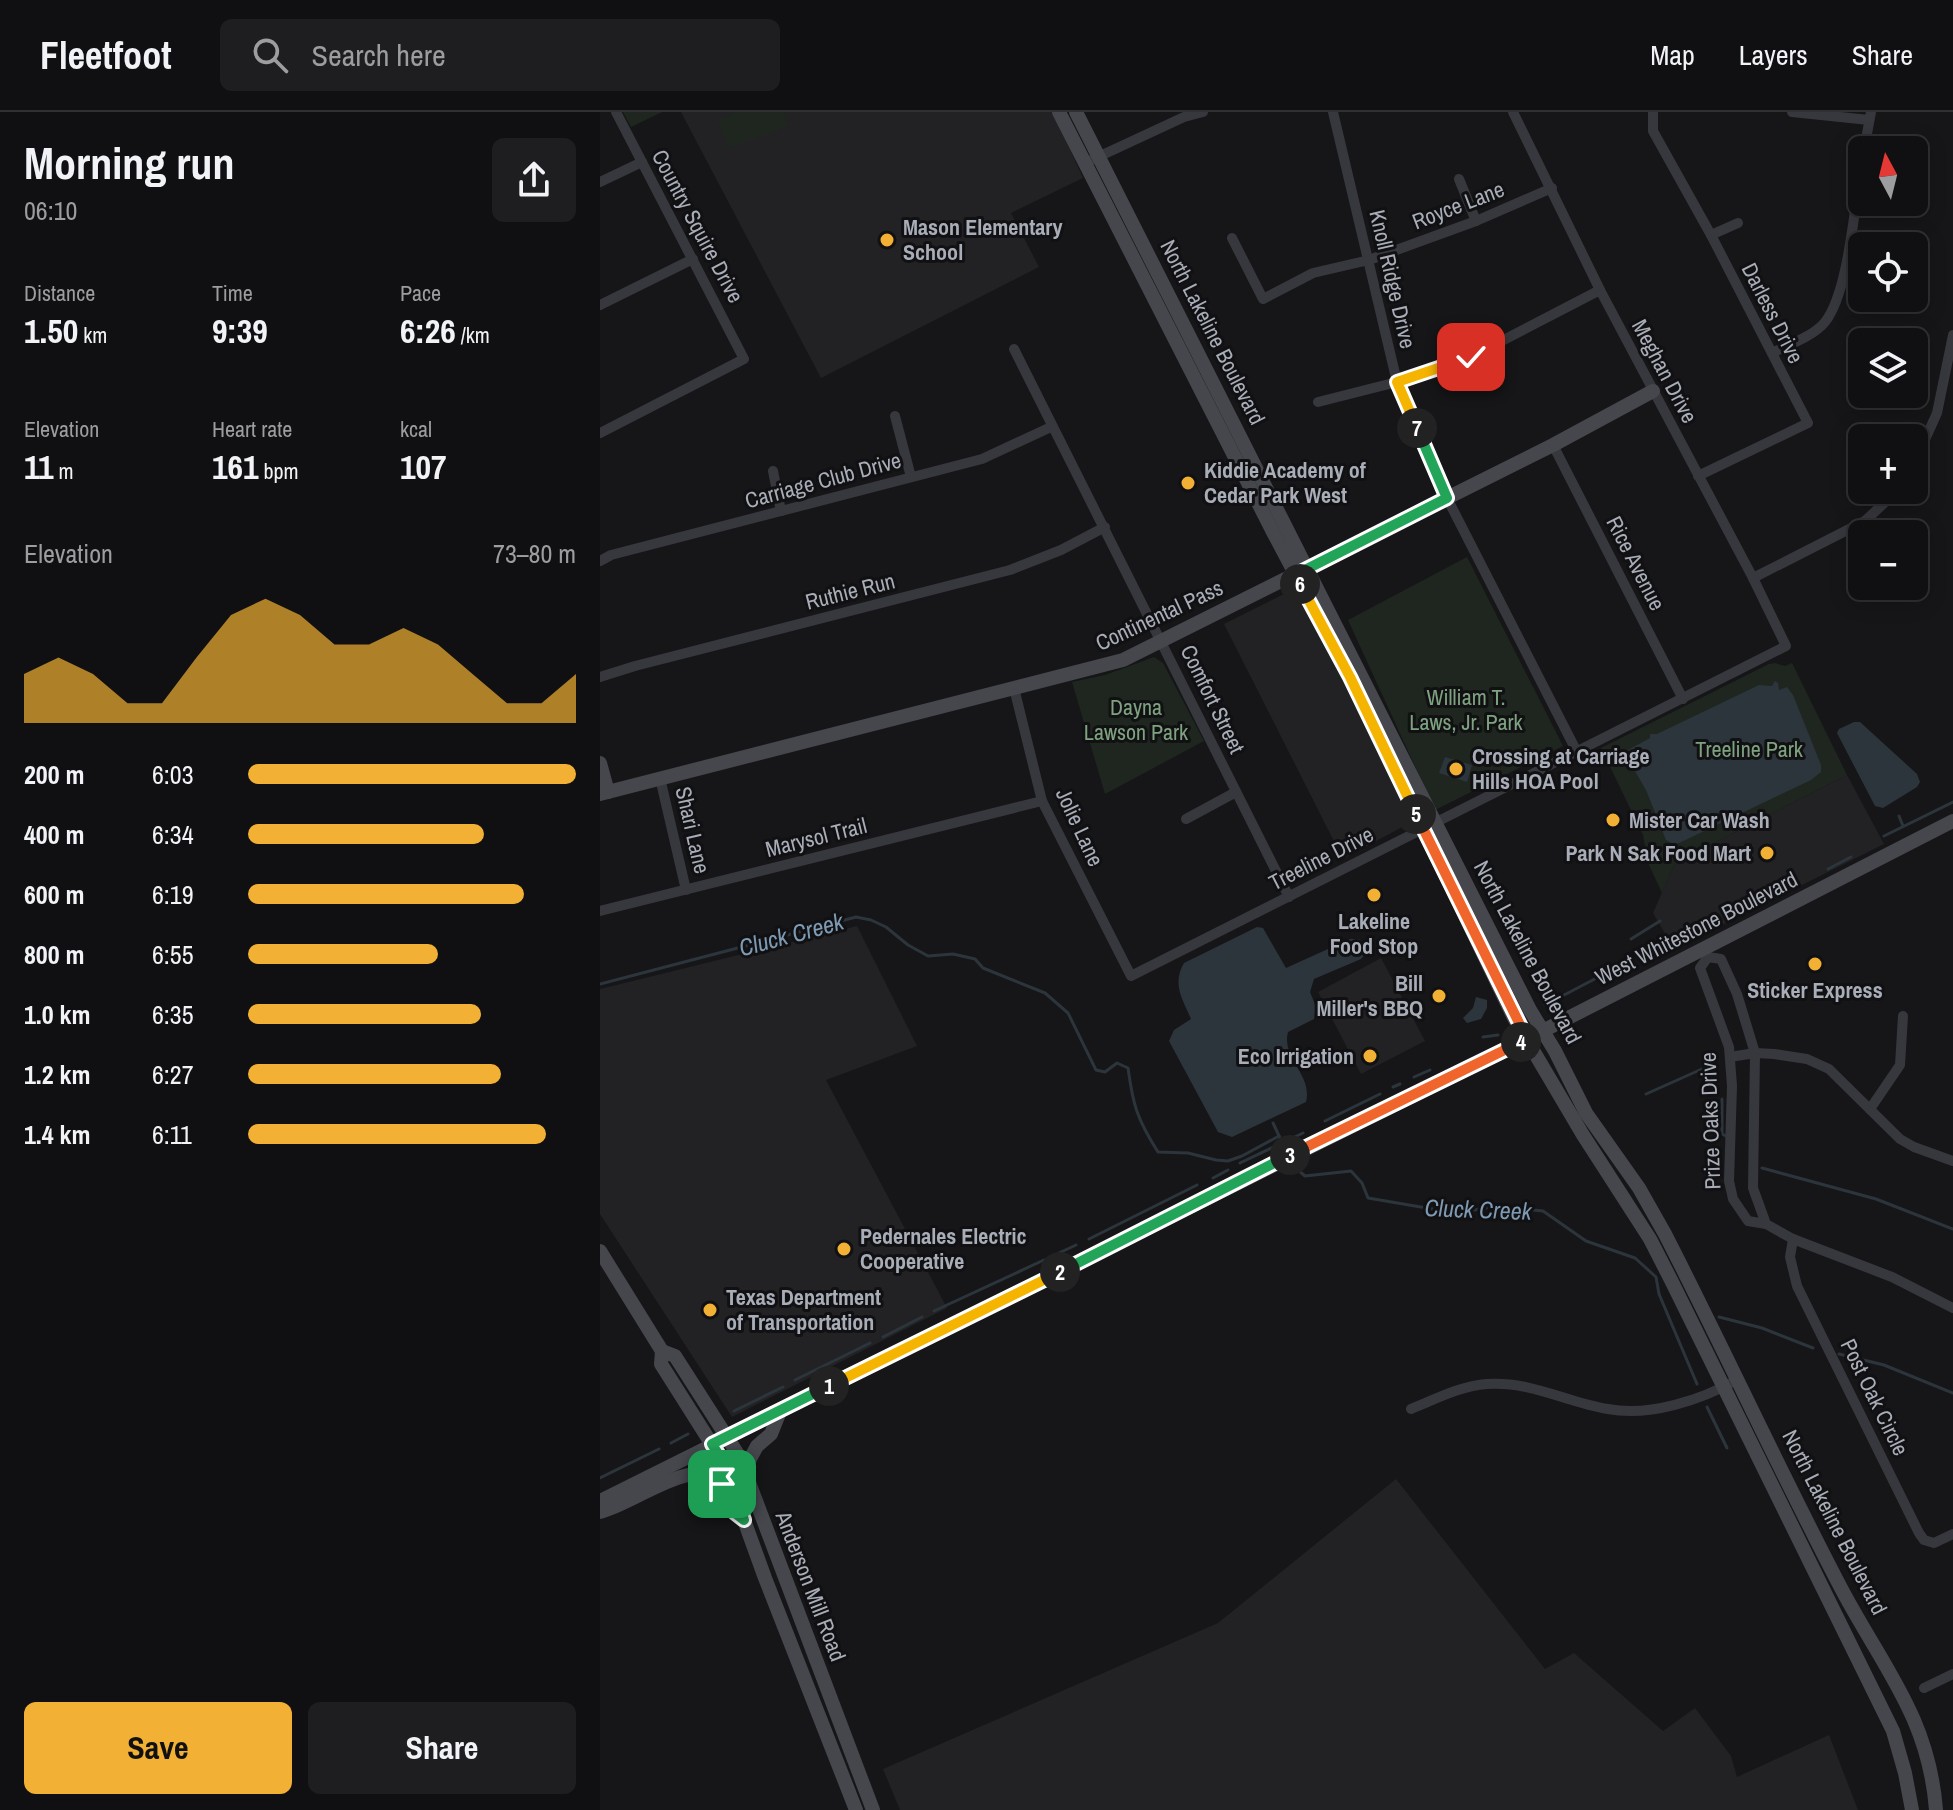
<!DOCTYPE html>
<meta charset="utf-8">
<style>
body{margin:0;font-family:"Archivo Narrow",sans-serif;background:#1e1e20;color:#f1f3f6;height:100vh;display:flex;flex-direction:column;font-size:30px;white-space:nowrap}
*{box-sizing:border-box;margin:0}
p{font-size:26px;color:#9c9d9f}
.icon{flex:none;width:44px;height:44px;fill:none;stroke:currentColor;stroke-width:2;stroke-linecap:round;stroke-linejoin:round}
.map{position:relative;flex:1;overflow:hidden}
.drawer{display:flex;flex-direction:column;background:#101012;width:600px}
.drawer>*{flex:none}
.needle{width:52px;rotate:353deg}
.tools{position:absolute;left:1248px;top:24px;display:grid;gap:16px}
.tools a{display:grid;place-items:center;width:80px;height:80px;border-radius:12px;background:#101012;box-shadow:0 4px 20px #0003,0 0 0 2px #303032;font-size:40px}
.pin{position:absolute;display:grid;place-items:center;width:68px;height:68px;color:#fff;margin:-34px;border-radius:16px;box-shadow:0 4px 12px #0006}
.km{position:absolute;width:40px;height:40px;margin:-20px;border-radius:50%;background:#222;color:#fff;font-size:22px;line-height:40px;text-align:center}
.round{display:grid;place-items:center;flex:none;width:84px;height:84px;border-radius:12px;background:#1e1e20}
.head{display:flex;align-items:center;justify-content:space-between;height:136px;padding:0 24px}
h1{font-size:44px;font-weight:700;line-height:60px}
.stats{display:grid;grid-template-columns:repeat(3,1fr);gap:12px;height:136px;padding:8px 24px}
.stats div{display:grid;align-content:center}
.stats b{font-size:34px;font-weight:700}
.stats small{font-size:22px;font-weight:400}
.stats p{font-size:22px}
.chart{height:224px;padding:16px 24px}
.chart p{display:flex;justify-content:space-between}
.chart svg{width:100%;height:144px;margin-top:8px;fill:#f2b134;opacity:.7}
.action{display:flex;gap:16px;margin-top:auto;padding:16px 24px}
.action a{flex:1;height:92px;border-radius:12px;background:#f2b134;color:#111;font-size:32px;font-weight:700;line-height:92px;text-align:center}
.action a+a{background:#1e1e20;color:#f1f3f6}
ul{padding:0 24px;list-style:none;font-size:26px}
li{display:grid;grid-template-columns:128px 96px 1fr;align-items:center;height:60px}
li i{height:20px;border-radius:10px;background:#f2b134}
header{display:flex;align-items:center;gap:48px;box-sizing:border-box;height:112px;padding:0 40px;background:#101012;border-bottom:2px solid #303032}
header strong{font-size:38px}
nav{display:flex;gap:44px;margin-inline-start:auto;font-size:28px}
.search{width:560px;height:72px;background:#1e1e20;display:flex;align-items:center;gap:20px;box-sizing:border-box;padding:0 28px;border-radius:12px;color:#9c9d9f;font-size:30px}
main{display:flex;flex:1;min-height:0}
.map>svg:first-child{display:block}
.built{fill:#222225}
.green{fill:#1e261f}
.water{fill:#2c353c}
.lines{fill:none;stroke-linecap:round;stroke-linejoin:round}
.stream{stroke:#2c353c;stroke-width:3}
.street{stroke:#37383d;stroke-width:10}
.secondary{stroke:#45474d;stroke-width:14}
.split-1-casing{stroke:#fff;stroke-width:16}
.split-2-casing{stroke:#fff;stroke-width:16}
.split-3-casing{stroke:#fff;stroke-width:16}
.split-4-casing{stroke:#fff;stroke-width:16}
.split-5-casing{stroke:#fff;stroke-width:16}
.split-6-casing{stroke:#fff;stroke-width:16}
.split-7-casing{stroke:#fff;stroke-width:16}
.split-8-casing{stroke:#fff;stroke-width:16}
.split-1{stroke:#22a559;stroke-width:10}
.split-2{stroke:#f5b400;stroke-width:10}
.split-3{stroke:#22a559;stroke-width:10}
.split-4{stroke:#f0652b;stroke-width:10}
.split-5{stroke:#f0652b;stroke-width:10}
.split-6{stroke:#f5b400;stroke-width:10}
.split-7{stroke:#22a559;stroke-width:10}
.split-8{stroke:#f5b400;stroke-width:10}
.poi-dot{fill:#f2b134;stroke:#111113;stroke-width:3}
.labels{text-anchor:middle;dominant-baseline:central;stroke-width:6;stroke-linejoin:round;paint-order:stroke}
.street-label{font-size:22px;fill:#a8adb8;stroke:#111113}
.poi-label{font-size:22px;font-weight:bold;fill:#a8adb8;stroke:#111113;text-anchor:start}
.park-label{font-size:22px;fill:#7fa381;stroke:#111113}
.water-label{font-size:24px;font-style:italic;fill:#7f9bb3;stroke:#111113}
</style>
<header>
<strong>Fleetfoot</strong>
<div class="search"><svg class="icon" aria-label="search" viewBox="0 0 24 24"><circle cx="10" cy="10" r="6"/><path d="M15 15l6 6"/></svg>Search here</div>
<nav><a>Map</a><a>Layers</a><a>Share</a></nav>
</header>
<main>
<section class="drawer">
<div class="head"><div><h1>Morning run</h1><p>06:10</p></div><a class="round"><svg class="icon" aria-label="share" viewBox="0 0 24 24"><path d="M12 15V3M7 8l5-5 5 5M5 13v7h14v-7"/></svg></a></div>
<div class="stats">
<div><p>Distance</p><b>1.50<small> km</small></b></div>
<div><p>Time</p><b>9:39</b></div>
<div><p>Pace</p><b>6:26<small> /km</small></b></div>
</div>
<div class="stats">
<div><p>Elevation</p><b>11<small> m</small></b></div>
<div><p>Heart rate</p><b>161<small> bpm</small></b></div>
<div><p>kcal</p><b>107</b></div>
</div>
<div class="chart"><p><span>Elevation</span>73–80 m</p>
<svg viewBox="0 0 160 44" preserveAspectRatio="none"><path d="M0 44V29L10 24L20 29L30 38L40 38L50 24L60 11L70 6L80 11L90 20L100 20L110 15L120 20L130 29L140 38L150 38L160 29V44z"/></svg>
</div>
<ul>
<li><b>200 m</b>6:03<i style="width:100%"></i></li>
<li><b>400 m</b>6:34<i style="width:72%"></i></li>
<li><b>600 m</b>6:19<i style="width:84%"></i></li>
<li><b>800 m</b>6:55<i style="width:58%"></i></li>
<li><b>1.0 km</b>6:35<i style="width:71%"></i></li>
<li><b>1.2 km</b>6:27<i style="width:77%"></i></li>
<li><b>1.4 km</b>6:11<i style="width:91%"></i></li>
</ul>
<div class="action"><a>Save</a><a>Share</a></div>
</section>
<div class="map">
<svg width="1353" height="1698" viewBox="0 0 1353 1698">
<rect width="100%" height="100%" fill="#161618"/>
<g class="built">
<path d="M81,0H453L483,66L411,101L439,155L221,266Z"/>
<path d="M696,476L815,708L743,747L624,512Z"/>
<path d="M1247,663L1284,732L1074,837L1053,801L1075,751Z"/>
<path d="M257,814L317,934L226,968L347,1196L132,1305L0,1102V877Z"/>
<path d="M781,846L825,929L761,962L718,880Z"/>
<path d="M796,1367L945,1557L974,1541L1063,1619L1095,1596L1131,1644L1137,1665L1229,1623L1258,1698H300L283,1657L618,1511Z"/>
</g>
<g class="green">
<path d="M23,0H62L31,15Z"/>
<path d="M137,0H184L189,14L128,36L117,7Z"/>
<path d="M867,445L963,634L835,698L748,508Z"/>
<path d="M554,545L563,551L604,629L505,682L472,570L505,563Z"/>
<path d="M1175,551L1185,554L1192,551L1247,663L1075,751L1062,781L1048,751L1043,723L1001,636L1169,552Z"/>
</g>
<g class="water">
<path d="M1175,569L1178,571L1179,578L1187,575L1193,583L1221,653V660L1211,668L1075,733L1066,728L1046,678L1028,647V638L1050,626V622H1057L1159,573L1172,574Z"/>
<path d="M1254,610H1260L1317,662L1320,670L1317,675L1283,696L1275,694L1237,621L1239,617Z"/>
<path d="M845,645L872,653L867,670L839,661Z"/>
<path d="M657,815L663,816L686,856L750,827H759L765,832L767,840L761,847L714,867L710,880L716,895L714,907L688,920C681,946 713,963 706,990L632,1025L618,1020L569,929L574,918L591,907C582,886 572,872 584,851Z"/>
<path d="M876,885L887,888V896L881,907L867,911L863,906L873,896Z"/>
</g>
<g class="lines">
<g class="stream">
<path d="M1299,704L1303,714"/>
<path d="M1284,724L1353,690"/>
<path d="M1228,757L1251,745"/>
<path d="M1147,797L1169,787"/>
<path d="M1104,819L1122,810"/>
<path d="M1031,827L1060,809"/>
<path d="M1074,832L1091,826"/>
<path d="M0,872L256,805L271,808L286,815L308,833L328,844L353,842L375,847L383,856L445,881L468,901L496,958L505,960L517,951L528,956C533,993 537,1007 558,1040L588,1041L616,1048L628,1049L642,1044L679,1024"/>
<path d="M945,893L1010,859"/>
<path d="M883,925L898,923"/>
<path d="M814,965L830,958"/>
<path d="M793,975L800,972"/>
<path d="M1046,982L1111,953"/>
<path d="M1122,987V1022L1126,1024"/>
<path d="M725,1009L780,982"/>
<path d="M673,1011L680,1026"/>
<path d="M640,1051L703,1021"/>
<path d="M1162,1056L1276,1087L1353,1117"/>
<path d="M698,1058L705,1064L751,1059L762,1071L768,1086L856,1101L897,1094L943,1099L986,1129L1035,1146L1056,1165L1059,1182L1097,1272"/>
<path d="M613,1066L628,1058"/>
<path d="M489,1127L597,1073"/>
<path d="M459,1141L476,1133"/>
<path d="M334,1199L444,1148"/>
<path d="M1119,1205L1162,1216L1213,1236"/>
<path d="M283,1225L322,1205"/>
<path d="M1239,1242L1284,1253L1353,1281"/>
<path d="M195,1268L270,1231"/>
<path d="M1107,1295L1127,1336"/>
<path d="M134,1299L183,1275"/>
<path d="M71,1331L88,1322"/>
<path d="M0,1366L59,1337"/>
</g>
<g class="street">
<path d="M733,0L797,270L847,386L977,640"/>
<path d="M1053,0V19L1111,123L1208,311L1098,364"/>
<path d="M1192,0L1269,8"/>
<path d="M1264,38L1271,0"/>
<path d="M485,51L584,5L603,0"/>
<path d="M859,67L876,109"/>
<path d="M0,70L42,50"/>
<path d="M1111,123L1138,111"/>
<path d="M632,126L663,187L713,161L769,148L876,109L952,76"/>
<path d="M0,193L93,147"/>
<path d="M414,237L689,785"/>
<path d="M1172,241C1188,233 1214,224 1225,210C1249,180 1255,89 1262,49"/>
<path d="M718,290L797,270L871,245L1000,178"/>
<path d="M295,304L311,365"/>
<path d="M0,321L144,247L16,0"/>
<path d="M953,333L1083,587"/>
<path d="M1314,352L1337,301L1353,223"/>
<path d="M173,359L181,399"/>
<path d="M0,449L11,443L382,347L451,315"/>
<path d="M1153,466L1265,409L1298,378"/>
<path d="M0,565L35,554L410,458L461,438L505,415"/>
<path d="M414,576L442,689L531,864L1186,534L1153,466L1000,178L913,0"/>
<path d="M60,666L86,778"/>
<path d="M586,707L636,680"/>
<path d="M0,799L442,689"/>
<path d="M1108,845L1100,856L1129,935L1132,974L1129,1069L1133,1087L1148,1109L1166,1112L1193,1127L1292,1165L1353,1196"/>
<path d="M1108,845L1121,847L1137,882L1155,941L1153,1076L1166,1112"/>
<path d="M1130,945L1155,941L1174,942L1207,947L1229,957L1300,1027L1314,1035L1353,1049"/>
<path d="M1270,997L1300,953L1303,904"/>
<path d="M1193,1127L1190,1145L1197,1174L1319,1421L1324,1428L1334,1431L1353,1422"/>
<path d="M811,1297C836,1287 860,1274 887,1272C931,1269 966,1290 1008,1297C1049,1305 1102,1288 1138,1267"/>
<path d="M1324,1576L1353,1562"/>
</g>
<g class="secondary">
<path d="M459,0L673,420L755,575L914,906L983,1023L1050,1127L1072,1170L1293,1619L1305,1661L1312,1698"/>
<path d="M476,0L930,898L955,939L986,1001L1039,1076L1065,1122C1125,1239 1180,1360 1241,1476C1282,1554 1329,1605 1336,1698"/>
<path d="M0,651L8,680"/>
<path d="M0,682L523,548L953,333L1053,279"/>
<path d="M0,1139L62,1239L61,1252L123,1350L165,1466L256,1698"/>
<path d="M62,1239L75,1244L139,1344L273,1698"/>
<path d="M144,1358L157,1334L171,1322L181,1297"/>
<path d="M0,1389L927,927L1353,709"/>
<path d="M0,1400C28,1394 87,1349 114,1365C122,1369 125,1377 129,1385"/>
</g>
</g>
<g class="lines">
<defs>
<path id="split-1" d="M122,1372L135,1401L144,1408L123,1350L112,1332L229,1274"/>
<path id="split-2" d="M229,1274L460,1160"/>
<path id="split-3" d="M460,1160L690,1043"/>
<path id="split-4" d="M690,1043L921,930"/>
<path id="split-5" d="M816,702L927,927L921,930"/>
<path id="split-6" d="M700,472L750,565L816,702"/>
<path id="split-7" d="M700,472L695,463L847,386L817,316"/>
<path id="split-8" d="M817,316L797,270L871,245"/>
</defs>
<use href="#split-1" class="split-1-casing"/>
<use href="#split-2" class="split-2-casing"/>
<use href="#split-3" class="split-3-casing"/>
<use href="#split-4" class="split-4-casing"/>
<use href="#split-5" class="split-5-casing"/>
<use href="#split-6" class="split-6-casing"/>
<use href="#split-7" class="split-7-casing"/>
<use href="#split-8" class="split-8-casing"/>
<use href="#split-1" class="split-1"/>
<use href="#split-2" class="split-2"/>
<use href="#split-3" class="split-3"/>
<use href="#split-4" class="split-4"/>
<use href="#split-5" class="split-5"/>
<use href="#split-6" class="split-6"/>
<use href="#split-7" class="split-7"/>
<use href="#split-8" class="split-8"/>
</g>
<g class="poi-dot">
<circle cx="287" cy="128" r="8"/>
<circle cx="588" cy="371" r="8"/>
<circle cx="856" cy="657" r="8"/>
<circle cx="1013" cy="708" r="8"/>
<circle cx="1167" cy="741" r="8"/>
<circle cx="774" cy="783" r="8"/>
<circle cx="1215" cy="852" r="8"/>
<circle cx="839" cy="884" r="8"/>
<circle cx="770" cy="944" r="8"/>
<circle cx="244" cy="1137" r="8"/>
<circle cx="110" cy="1198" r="8"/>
</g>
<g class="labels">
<g class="street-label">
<text transform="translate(858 93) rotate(-21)">Royce Lane</text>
<text transform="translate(98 114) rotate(62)">Country Squire Drive</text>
<text transform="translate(793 167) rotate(77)">Knoll Ridge Drive</text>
<text transform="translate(1173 201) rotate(63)">Darless Drive</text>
<text transform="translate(613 220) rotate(63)">North Lakeline Boulevard</text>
<text transform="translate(1065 259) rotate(62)">Meghan Drive</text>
<text transform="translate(223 368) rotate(-15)">Carriage Club Drive</text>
<text transform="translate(1036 451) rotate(63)">Rice Avenue</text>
<text transform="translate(250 479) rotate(-14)">Ruthie Run</text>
<text transform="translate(559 503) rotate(-25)">Continental Pass</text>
<text transform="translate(613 587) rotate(64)">Comfort Street</text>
<text transform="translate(480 715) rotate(65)">Jolie Lane</text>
<text transform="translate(93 718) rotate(77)">Shari Lane</text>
<text transform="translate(216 725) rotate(-14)">Marysol Trail</text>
<text transform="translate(721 746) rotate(-27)">Treeline Drive</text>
<text transform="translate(1096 816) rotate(-27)">West Whitestone Boulevard</text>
<text transform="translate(928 840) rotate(62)">North Lakeline Boulevard</text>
<text transform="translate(1110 1009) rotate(-92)">Prize Oaks Drive</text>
<text transform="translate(1275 1285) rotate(64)">Post Oak Circle</text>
<text transform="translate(1235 1410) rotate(63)">North Lakeline Boulevard</text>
<text transform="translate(211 1474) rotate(69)">Anderson Mill Road</text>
</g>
<g class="poi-label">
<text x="303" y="115">Mason Elementary<tspan x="303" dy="25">School</tspan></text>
<text x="604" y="358">Kiddie Academy of<tspan x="604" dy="25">Cedar Park West</tspan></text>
<text x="872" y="644">Crossing at Carriage<tspan x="872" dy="25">Hills HOA Pool</tspan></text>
<text x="1029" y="708">Mister Car Wash</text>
<text x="1151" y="741" text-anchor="end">Park N Sak Food Mart</text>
<text x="774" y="809" text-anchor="middle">Lakeline<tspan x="774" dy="25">Food Stop</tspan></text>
<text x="823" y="871" text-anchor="end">Bill<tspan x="823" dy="25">Miller's BBQ</tspan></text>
<text x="1215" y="878" text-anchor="middle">Sticker Express</text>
<text x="754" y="944" text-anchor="end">Eco Irrigation</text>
<text x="260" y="1124">Pedernales Electric<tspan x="260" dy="25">Cooperative</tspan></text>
<text x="126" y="1185">Texas Department<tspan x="126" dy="25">of Transportation</tspan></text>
</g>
<g class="park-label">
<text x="866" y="585">William T.<tspan x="866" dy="25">Laws, Jr. Park</tspan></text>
<text x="536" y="595">Dayna<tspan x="536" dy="25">Lawson Park</tspan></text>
<text x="1149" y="637">Treeline Park</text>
</g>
<g class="water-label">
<text transform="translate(191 822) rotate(-15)">Cluck Creek</text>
<text transform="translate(878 1097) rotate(2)">Cluck Creek</text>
</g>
</g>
</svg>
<div class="tools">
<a><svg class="needle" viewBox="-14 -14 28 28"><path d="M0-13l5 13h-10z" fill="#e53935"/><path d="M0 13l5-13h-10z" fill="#9c9d9f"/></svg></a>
<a><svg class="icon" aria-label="locate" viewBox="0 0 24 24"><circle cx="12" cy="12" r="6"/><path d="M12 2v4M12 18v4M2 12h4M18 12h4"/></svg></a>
<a><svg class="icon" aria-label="layers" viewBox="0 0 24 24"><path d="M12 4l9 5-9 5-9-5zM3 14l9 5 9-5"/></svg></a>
<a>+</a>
<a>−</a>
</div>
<div class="pin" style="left:122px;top:1372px;background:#1e9e55"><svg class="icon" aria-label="arrive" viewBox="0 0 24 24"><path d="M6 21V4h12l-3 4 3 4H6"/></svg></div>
<div class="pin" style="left:871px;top:245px;background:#d93025"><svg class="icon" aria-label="check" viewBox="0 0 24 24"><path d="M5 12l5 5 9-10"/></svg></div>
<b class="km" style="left:229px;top:1274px">1</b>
<b class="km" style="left:460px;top:1160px">2</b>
<b class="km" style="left:690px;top:1043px">3</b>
<b class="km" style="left:921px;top:930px">4</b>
<b class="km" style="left:816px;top:702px">5</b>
<b class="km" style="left:700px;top:472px">6</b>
<b class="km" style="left:817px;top:316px">7</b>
</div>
</main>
